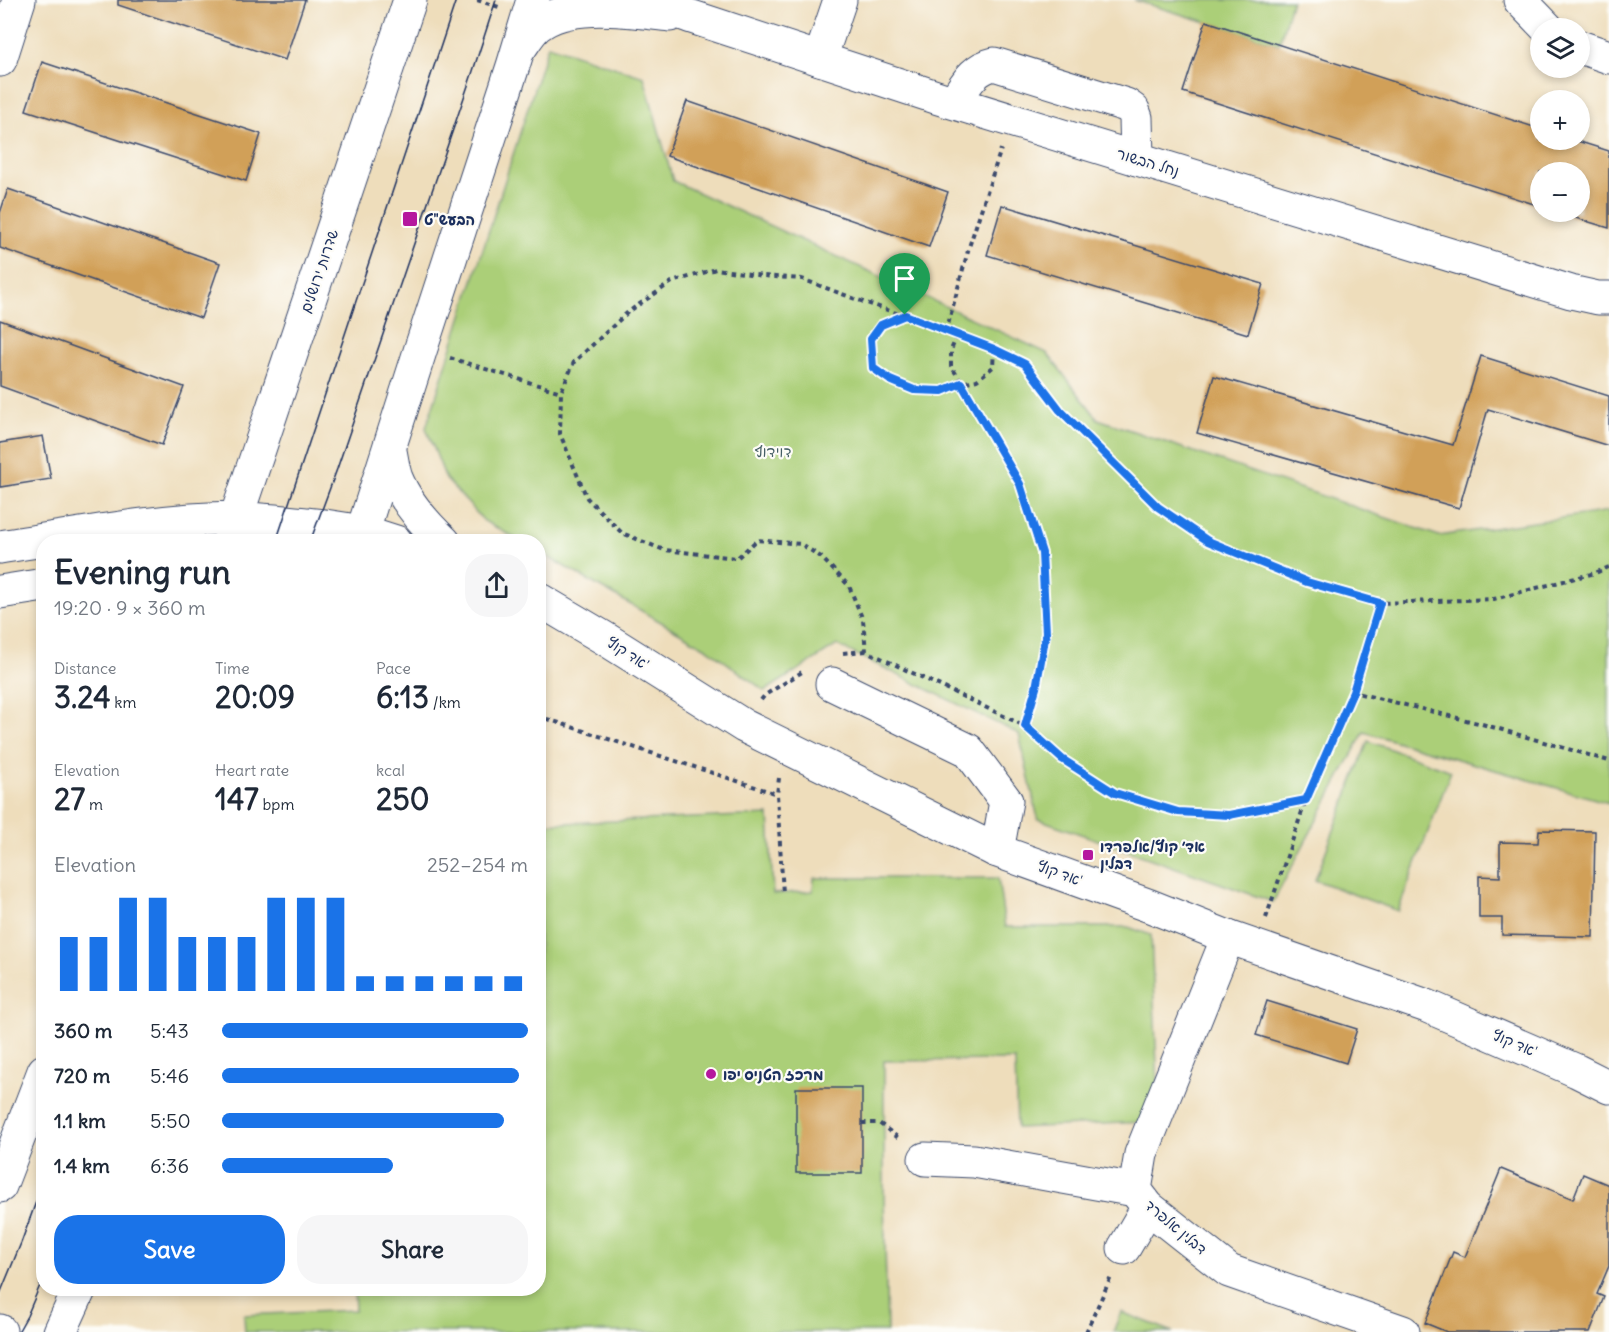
<!DOCTYPE html>
<meta charset="utf-8">
<style>
body{margin:0;font-family:Delius,"Playpen Sans Hebrew",sans-serif;background:#f6f6f7;color:#1f2937;height:100vh;display:flex;flex-direction:column;font-size:22px;white-space:nowrap}
*{box-sizing:border-box;margin:0}
p{font-size:20px;color:#747a83}
.icon{flex:none;width:33px;height:33px;fill:none;stroke:currentColor;stroke-width:2;stroke-linecap:round;stroke-linejoin:round}
.map{position:relative;flex:1;overflow:hidden}
.panel{position:absolute;left:36px;top:534px;width:510px;height:762px;display:flex;flex-direction:column;background:#fff;border-radius:24px;box-shadow:0 3px 9px #0003}
.panel>*{flex:none}
.fabs{position:absolute;left:1530px;top:18px;display:grid;gap:12px}
.fabs a{display:grid;place-items:center;width:60px;height:60px;border-radius:50%;background:#fff;box-shadow:0 3px 9px #0003;font-size:30px}
.pin{position:absolute;display:grid;place-items:center;width:51px;height:51px;color:#fff;margin:-62px -26px;border-radius:50% 50% 50% 0;rotate:-45deg;box-shadow:0 0 6px #0007}
.pin .icon{rotate:45deg}
.round{display:grid;place-items:center;flex:none;width:63px;height:63px;border-radius:24px;background:#f6f6f7}
.summary{display:flex;align-items:center;justify-content:space-between;height:102px;padding:0 18px}
h1{font-size:33px;font-weight:700;line-height:45px}
.metrics{display:grid;grid-template-columns:repeat(3,1fr);gap:9px;height:102px;padding:6px 18px}
.metrics div{display:grid;align-content:center}
.metrics b{font-size:30px;font-weight:700}
.metrics small{font-size:16px;font-weight:400}
.metrics p{font-size:16px}
.chart{height:168px;padding:12px 18px}
.chart p{display:flex;justify-content:space-between}
.chart svg{width:100%;height:108px;margin-top:6px;stroke:#1a73e8;stroke-width:6}
.primary-button{display:flex;gap:12px;margin-top:auto;padding:12px 18px}
.primary-button a{flex:1;height:69px;border-radius:24px;background:#1a73e8;color:#fff;font-size:24px;font-weight:700;line-height:69px;text-align:center}
.primary-button a+a{background:#f6f6f7;color:#1f2937}
ul{padding:0 18px;list-style:none;font-size:20px}
li{display:grid;grid-template-columns:96px 72px 1fr;align-items:center;height:45px}
li i{height:15px;border-radius:8px;background:#1a73e8}
.map>svg:first-child{display:block}
.green{fill:#abcf78;stroke:#637f6b;stroke-width:1.5}
.building{fill:#d1a059}
.lines{fill:none;stroke-linecap:round;stroke-linejoin:round}
.minor-casing{stroke:#3b496c;stroke-width:35}
.major-casing{stroke:#3b496c;stroke-width:35}
.path{stroke:#3b496c;stroke-width:4;stroke-dasharray:4.5 4.5;stroke-linecap:butt}
.minor{stroke:#fff;stroke-width:33}
.major{stroke:#fff;stroke-width:33}
.tram{stroke:#1b2f5e;stroke-width:1.5}
.route-casing{stroke:#fff;stroke-width:12}
.route{stroke:#1a73e8;stroke-width:8}
.poi-dot{fill:#b5179e;stroke:#fdfcf7;stroke-width:2}
.labels{text-anchor:middle;dominant-baseline:central;stroke-width:4.5;stroke-linejoin:round;paint-order:stroke}
.street-label{font-size:15px;fill:#1b2f5e;stroke:#fdfcf7}
.poi-label{font-size:15px;font-weight:bold;fill:#1b2f5e;stroke:#fdfcf7;text-anchor:start}
.park-label{font-size:15px;fill:#465f66;stroke:#fdfcf7}
</style>
<div class="map">
<svg width="1609" height="1332" viewBox="0 0 1609 1332">
<rect width="100%" height="100%" fill="#fdfcf7"/>
<filter id="ink" filterUnits="userSpaceOnUse"><feTurbulence type="fractalNoise" baseFrequency=".0167" numOctaves="2"/><feDisplacementMap in="SourceGraphic" scale="12" xChannelSelector="R" yChannelSelector="G"/><feConvolveMatrix kernelMatrix="1 2 1 2 8 2 1 2 1" color-interpolation-filters="sRGB"/></filter>
<filter id="wash" filterUnits="userSpaceOnUse"><feTurbulence type="fractalNoise" baseFrequency=".008" numOctaves="4" result="noise"/><feDisplacementMap in="SourceGraphic" scale="24" xChannelSelector="R" yChannelSelector="G"/><feGaussianBlur stdDeviation="1.35" result="paint"/><feColorMatrix in="noise" values="0 0 0 0 0 0 0 0 0 0 0 0 0 0 0 0 0 1.4 0 .05"/><feComposite in="paint" operator="in"/></filter>
<g filter="url(#wash)">
<rect width="100%" height="100%" fill="#edb"/>
<g class="green">
<path d="M1134,0H1292L1279,44Z"/>
<path d="M548,45L644,77L673,181L1047,353L1098,419L1439,536L1609,511V803L1364,732L1273,902L1038,819L1019,734L837,645L765,691L708,649L539,552L538,542L520,541L484,521L446,479L426,428Z"/>
<path d="M1368,741L1451,771L1398,911L1315,880Z"/>
<path d="M769,815L773,894L813,891L814,878H998L1005,927H1128L1151,935L1158,1088L1144,1122L1017,1128L1015,1060L884,1061V1194L887,1332H245L244,1315L355,1310L354,1289L538,1288L539,824Z"/>
<path d="M1121,1312L1173,1332H1113Z"/>
</g>
<g id="blocks">
<g class="building">
<path d="M118,0H305L285,60L118,5Z"/>
<path d="M1206,21L1540,129V140H1574L1609,151V228L1556,212H1580V172H1540V206L1183,92Z"/>
<path d="M42,62L261,134L246,181L26,110Z"/>
<path d="M687,101L948,192L929,247L667,156Z"/>
<path d="M8,189L220,263L201,318L0,248V213Z"/>
<path d="M1002,205L1263,284L1248,334L987,255Z"/>
<path d="M0,320L184,387L162,445L0,386Z"/>
<path d="M1481,356L1609,396V446L1488,409L1459,508L1197,433L1214,376L1453,445Z"/>
<path d="M43,436L51,479L0,487V443Z"/>
<path d="M1539,830L1595,831L1593,937L1502,935V918H1479V876L1500,877V842L1538,843Z"/>
<path d="M1267,1001L1357,1029L1346,1063L1256,1035Z"/>
<rect x="796" y="1088" width="66" height="85"/>
<path d="M1501,1169L1573,1199L1583,1174L1609,1185V1266L1597,1294L1604,1297L1590,1332H1447L1425,1323L1453,1252L1465,1257Z"/>
</g>
</g>
</g>
<g filter="url(#ink)">
<use href="#blocks" fill-opacity="0" stroke="#3b496c" stroke-width="1.5"/>
<g class="lines">
<defs>
<g id="minor">
<path d="M644,0L689,16L939,98L1571,292L1598,298H1609"/>
<path d="M1520,0L1547,28"/>
<path d="M1580,47L1609,57"/>
<path d="M520,48C525,41 530,32 537,26C569,0 631,11 670,15"/>
<path d="M820,59L840,0"/>
<path d="M0,60L19,0"/>
<path d="M954,102C966,85 972,69 994,64L1126,105L1133,110L1136,118L1137,159"/>
<path d="M362,533L421,348L513,66L533,0"/>
<path d="M0,547C78,535 157,519 236,518L410,0"/>
<path d="M0,592L44,585"/>
<path d="M832,684L968,750L1006,801L1000,835L995,850"/>
<path d="M1228,937L1141,1154L1135,1190L1148,1207L1229,1271L1403,1332"/>
<path d="M925,1159L974,1161L1135,1190"/>
<path d="M1124,1248L1148,1207"/>
</g>
<g id="major">
<path d="M390,451C392,460 393,470 396,478C406,503 425,524 444,542"/>
<path d="M229,542L236,518C287,522 347,525 396,542"/>
<path d="M538,599L604,638L744,726L995,850L1150,906L1228,937L1427,1006L1577,1071L1609,1087"/>
<path d="M0,1186L44,1071"/>
<path d="M0,1331V1332"/>
<path d="M60,1332L80,1288"/>
</g>
</defs>
<use href="#minor" class="minor-casing"/>
<use href="#major" class="major-casing"/>
<g class="path">
<path d="M477,0L499,7"/>
<path d="M904,316L881,325L871,339L873,367L890,380L914,390L942,391L961,383L977,380L993,367L994,349"/>
<path d="M946,332L969,247L1001,149"/>
<path d="M957,336L951,350V366L966,389L1020,484L1043,553L1046,633L1037,688L1025,726"/>
<path d="M450,358L561,392"/>
<path d="M1609,567L1595,573L1494,599L1380,603L1307,582L1207,541L1159,507L1060,410L1025,364L994,349L905,316L858,300L802,279L763,276L716,269L672,282L628,312L574,362L561,392L560,434L587,498L622,533L664,550L737,558L757,540L801,544L821,557L849,586L863,620L866,651L1025,726L1062,759L1115,793L1178,812L1229,815L1306,800L1353,692L1482,724L1609,761"/>
<path d="M843,653L866,651"/>
<path d="M1353,692L1380,603"/>
<path d="M761,700L765,695L802,672"/>
<path d="M538,716L777,794"/>
<path d="M779,778L777,794L783,894"/>
<path d="M1266,918L1306,800"/>
<path d="M862,1123H879L901,1140"/>
<path d="M1086,1332L1112,1275"/>
</g>
<use href="#minor" class="minor"/>
<use href="#major" class="major"/>
<g class="tram">
<path d="M276,542L456,0"/>
<path d="M310,542L337,469L473,71L496,0"/>
<path d="M0,1294L21,1243L44,1180"/>
<path d="M18,1332L27,1316L44,1276"/>
</g>
</g>
</g>
<g class="lines" filter="url(#ink)">
<defs>
<path id="route" d="M905,315L994,349L1025,364L1060,410L1158,507L1208,541L1307,582L1380,603L1353,692L1306,800L1229,815L1178,812L1115,793L1062,759L1025,726L1036,688L1046,633L1042,553L1020,484L961,383L942,391L914,390L890,380L873,368L871,339L881,325Z"/>
</defs>
<use href="#route" class="route-casing"/>
<use href="#route" class="route"/>
</g>
<g class="poi-dot">
<rect x="402" y="211" width="16" height="16" rx="3"/>
<rect x="1082" y="849" width="12" height="12" rx="3"/>
<circle cx="711" cy="1074" r="6"/>
</g>
<g class="labels">
<g class="street-label">
<text transform="translate(1148 162) rotate(17)">נחל הבשור</text>
<text transform="translate(319 271) rotate(-71)">שדרות ירושלים</text>
<text transform="translate(628 653) rotate(33)">אד קוץ'</text>
<text transform="translate(1060 873) rotate(20)">אד קוץ'</text>
<text transform="translate(1515 1043) rotate(23)">אד קוץ'</text>
<text transform="translate(1176 1227) rotate(40)">דבלין אלפרד</text>
</g>
<g class="poi-label">
<text x="424" y="219">הבעש"ט</text>
<text x="1100" y="846">אד׳ קוץ/אלפרדו<tspan x="1100" dy="17">דבלין</tspan></text>
<text x="723" y="1074">מרכז הטניס יפו</text>
</g>
<g class="park-label">
<text x="773" y="451">דוידוף</text>
</g>
</g>
</svg>
<div class="fabs">
<a><svg class="icon" aria-label="layers" viewBox="0 0 24 24"><path d="M12 4l9 5-9 5-9-5zM3 14l9 5 9-5"/></svg></a>
<a>+</a>
<a>−</a>
</div>
<div class="pin" style="left:905px;top:315px;background:#1e9e55"><svg class="icon" aria-label="arrive" viewBox="0 0 24 24"><path d="M6 21V4h12l-3 4 3 4H6"/></svg></div>
<section class="panel">
<div class="summary"><div><h1>Evening run</h1><p>19:20 · 9 × 360 m</p></div><a class="round"><svg class="icon" aria-label="share" viewBox="0 0 24 24"><path d="M12 15V3M7 8l5-5 5 5M5 13v7h14v-7"/></svg></a></div>
<div class="metrics">
<div><p>Distance</p><b>3.24<small> km</small></b></div>
<div><p>Time</p><b>20:09</b></div>
<div><p>Pace</p><b>6:13<small> /km</small></b></div>
</div>
<div class="metrics">
<div><p>Elevation</p><b>27<small> m</small></b></div>
<div><p>Heart rate</p><b>147<small> bpm</small></b></div>
<div><p>kcal</p><b>250</b></div>
</div>
<div class="chart"><p><span>Elevation</span>252–254 m</p>
<svg viewBox="0 0 160 44" preserveAspectRatio="none"><path d="M5 44V22M15 44V22M25 44V6M35 44V6M45 44V22M55 44V22M65 44V22M75 44V6M85 44V6M95 44V6M105 44V38M115 44V38M125 44V38M135 44V38M145 44V38M155 44V38"/></svg>
</div>
<ul>
<li><b>360 m</b>5:43<i style="width:100%"></i></li>
<li><b>720 m</b>5:46<i style="width:97%"></i></li>
<li><b>1.1 km</b>5:50<i style="width:92%"></i></li>
<li><b>1.4 km</b>6:36<i style="width:56%"></i></li>
</ul>
<div class="primary-button"><a>Save</a><a>Share</a></div>
</section>
</div>
